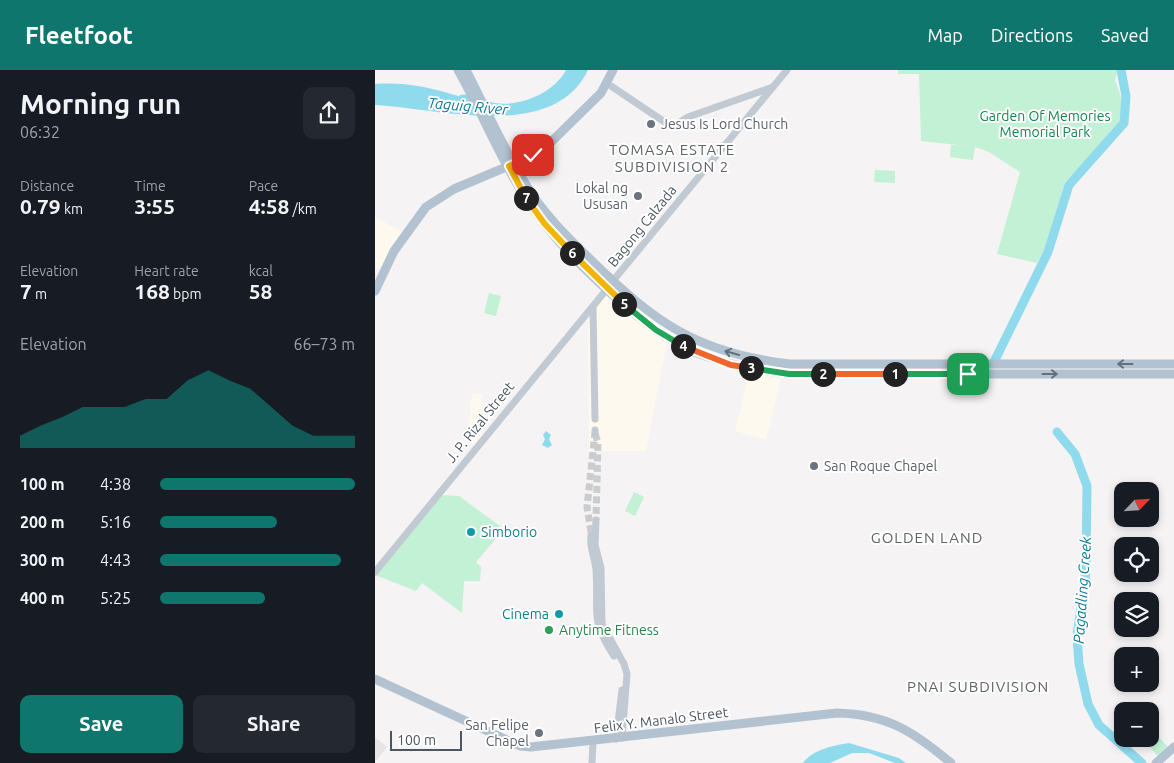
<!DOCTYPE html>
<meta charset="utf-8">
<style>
body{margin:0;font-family:Ubuntu,sans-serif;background:#242831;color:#f1f3f6;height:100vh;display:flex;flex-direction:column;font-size:19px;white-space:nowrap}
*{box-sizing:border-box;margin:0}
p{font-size:16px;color:#9ea1a6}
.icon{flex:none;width:28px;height:28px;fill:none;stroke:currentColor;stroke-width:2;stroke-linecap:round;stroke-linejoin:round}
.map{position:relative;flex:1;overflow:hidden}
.sheet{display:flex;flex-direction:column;background:#171b24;width:375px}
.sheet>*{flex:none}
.needle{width:32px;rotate:65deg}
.buttons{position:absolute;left:739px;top:412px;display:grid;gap:10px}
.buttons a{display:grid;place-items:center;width:45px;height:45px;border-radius:10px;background:#171b24;box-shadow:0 2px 8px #0003;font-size:25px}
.scale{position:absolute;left:15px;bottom:12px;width:72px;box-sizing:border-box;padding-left:5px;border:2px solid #4a5661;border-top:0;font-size:14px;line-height:18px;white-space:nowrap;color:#4a5661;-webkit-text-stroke:4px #fff;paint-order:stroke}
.pin{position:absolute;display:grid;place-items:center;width:42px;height:42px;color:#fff;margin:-21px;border-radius:10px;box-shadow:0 2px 8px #0006}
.km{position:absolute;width:25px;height:25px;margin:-12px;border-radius:50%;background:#222;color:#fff;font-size:14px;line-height:25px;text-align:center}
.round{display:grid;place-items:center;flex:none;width:52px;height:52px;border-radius:10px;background:#242831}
.summary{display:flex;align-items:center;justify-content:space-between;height:85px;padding:0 20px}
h1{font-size:28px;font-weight:700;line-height:38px}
.stats{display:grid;grid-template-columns:repeat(3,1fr);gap:8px;height:85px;padding:5px 20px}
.stats div{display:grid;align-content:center}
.stats b{font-size:21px;font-weight:700}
.stats small{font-size:14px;font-weight:400}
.stats p{font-size:14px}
.chart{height:140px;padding:10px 20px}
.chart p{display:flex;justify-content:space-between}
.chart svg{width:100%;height:90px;margin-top:5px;fill:#0f766e;opacity:.7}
.button{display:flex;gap:10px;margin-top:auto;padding:10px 20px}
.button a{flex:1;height:58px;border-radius:10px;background:#0f766e;color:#fff;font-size:20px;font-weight:700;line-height:58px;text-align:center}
.button a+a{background:#242831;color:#f1f3f6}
ul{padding:0 20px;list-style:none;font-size:16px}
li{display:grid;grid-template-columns:80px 60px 1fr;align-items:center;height:38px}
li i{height:12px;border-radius:6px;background:#0f766e}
header{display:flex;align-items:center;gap:30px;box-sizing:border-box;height:70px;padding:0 25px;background:#0f766e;color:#fff}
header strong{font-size:24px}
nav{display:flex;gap:28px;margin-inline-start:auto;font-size:18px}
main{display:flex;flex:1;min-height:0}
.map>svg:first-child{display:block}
.commercial{fill:#fdf9ef}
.education{fill:#e6e4e5}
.green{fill:#c3f1d5}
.water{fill:#90daee}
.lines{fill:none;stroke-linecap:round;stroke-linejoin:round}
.river{stroke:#90daee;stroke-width:9}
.minor-tunnel{stroke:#caccce;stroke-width:7;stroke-dasharray:7 3.5;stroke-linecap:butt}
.minor{stroke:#c1cad2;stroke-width:7}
.major{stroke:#b3c2d1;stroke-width:9}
.oneway{stroke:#64717d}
.split-1-casing{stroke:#fff;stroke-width:10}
.split-2-casing{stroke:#fff;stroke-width:10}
.split-3-casing{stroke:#fff;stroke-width:10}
.split-4-casing{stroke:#fff;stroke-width:10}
.split-5-casing{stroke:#fff;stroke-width:10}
.split-6-casing{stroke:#fff;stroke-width:10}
.split-7-casing{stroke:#fff;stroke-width:10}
.split-8-casing{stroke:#fff;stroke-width:10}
.split-1{stroke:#22a559;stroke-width:6}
.split-2{stroke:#f0652b;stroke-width:6}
.split-3{stroke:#22a559;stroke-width:6}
.split-4{stroke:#f0652b;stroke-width:6}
.split-5{stroke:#22a559;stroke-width:6}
.split-6{stroke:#f5b400;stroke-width:6}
.split-7{stroke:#f5b400;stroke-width:6}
.split-8{stroke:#f5b400;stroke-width:6}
.worship-dot{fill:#6b7280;stroke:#fff;stroke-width:2}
.culture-dot{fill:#0f9aa8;stroke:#fff;stroke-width:2}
.leisure-dot{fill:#2e9e5b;stroke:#fff;stroke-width:2}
.labels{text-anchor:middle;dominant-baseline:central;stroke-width:4;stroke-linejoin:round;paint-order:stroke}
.park-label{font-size:14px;fill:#17864f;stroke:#fff}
.worship-label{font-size:14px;fill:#5b616d;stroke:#fff;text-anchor:start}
.street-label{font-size:14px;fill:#4a5661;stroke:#fff}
.culture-label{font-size:14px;fill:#0d838f;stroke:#fff;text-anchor:start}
.leisure-label{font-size:14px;fill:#27864d;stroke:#fff;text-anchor:start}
.water-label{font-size:15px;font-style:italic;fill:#0c7c9b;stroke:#fff}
.neighbourhood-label{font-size:15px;letter-spacing:1px;fill:#5f6368;stroke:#fff}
</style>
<header>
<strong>Fleetfoot</strong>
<nav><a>Map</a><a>Directions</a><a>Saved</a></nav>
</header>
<main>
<section class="sheet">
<div class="summary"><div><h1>Morning run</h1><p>06:32</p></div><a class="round"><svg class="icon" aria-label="share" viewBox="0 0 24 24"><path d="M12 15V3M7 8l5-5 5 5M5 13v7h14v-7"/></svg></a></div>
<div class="stats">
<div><p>Distance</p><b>0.79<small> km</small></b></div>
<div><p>Time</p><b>3:55</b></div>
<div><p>Pace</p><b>4:58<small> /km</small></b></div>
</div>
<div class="stats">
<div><p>Elevation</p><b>7<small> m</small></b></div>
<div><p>Heart rate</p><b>168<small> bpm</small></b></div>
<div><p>kcal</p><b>58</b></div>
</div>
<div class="chart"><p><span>Elevation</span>66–73 m</p>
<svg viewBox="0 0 160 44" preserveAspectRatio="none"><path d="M0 44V38L10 33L20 29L30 24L40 24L50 24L60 20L70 20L80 11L90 6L100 11L110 15L120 24L130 33L140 38L150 38L160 38V44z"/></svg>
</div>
<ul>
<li><b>100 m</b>4:38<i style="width:100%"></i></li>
<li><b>200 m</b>5:16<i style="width:60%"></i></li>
<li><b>300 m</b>4:43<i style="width:93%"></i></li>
<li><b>400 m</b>5:25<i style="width:54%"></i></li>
</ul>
<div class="button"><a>Save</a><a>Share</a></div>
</section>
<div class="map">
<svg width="799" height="693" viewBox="0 0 799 693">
<rect width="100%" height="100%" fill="#f5f3f3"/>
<g class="commercial">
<path d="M0,147L27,162L6,197L0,200Z"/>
<path d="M231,225L270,259L292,273L271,381H214L213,250Z"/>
<path d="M374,304L406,309L391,370L360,361Z"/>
<path d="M97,323L107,324L106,366L100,375L92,371Z"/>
</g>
<path class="education" d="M0,667L12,677L0,692Z"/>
<g class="green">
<path d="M523,0H743L740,10L747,29L745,54L690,112L672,174L662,193L622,184L645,102L614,82L600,77L598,90L575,87L576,75L592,76L546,71L544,4H523Z"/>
<path d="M500,100L520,101V113L499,112Z"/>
<path d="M114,223L126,226L121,246L109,243Z"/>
<path d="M259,422L269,427L260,446L250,441Z"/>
<path d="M65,425L84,426L129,459L101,492L106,497L105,511H89L87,543L47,513L41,521L0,505Z"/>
<path d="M776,659L793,677L783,686L767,669H775Z"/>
</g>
<g class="water">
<path d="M191,0H213C178,73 63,38 0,35V14C30,12 54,17 83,26C96,21 107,31 120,33C145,37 179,23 191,0Z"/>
<path d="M171,361L176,365L174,369L177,375L173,378L167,375L170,369L168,365Z"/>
<path d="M474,673L524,688L531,693H520L494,683H477L455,693H428C437,680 459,675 474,673Z"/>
</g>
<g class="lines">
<g class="river">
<path d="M620,290L673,182L694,115L749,53L751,26L746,0"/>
<path d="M682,362L700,384L712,416L711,501L702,566L704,594L713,634L724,655L767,693"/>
</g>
<g class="minor-tunnel">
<path d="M220,364L223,372L221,450"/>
<path d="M216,462L212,437L220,363"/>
</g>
<g class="minor">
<path d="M233,14L297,57L313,47L398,17"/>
<path d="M237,212L412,0"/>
<path d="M218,237L220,349"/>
<path d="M220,363V360"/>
<path d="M221,450L220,475L226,498L227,554L249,594L252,604L247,668"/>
<path d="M216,465C214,478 220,487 221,500C224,541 214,548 239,586"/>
<path d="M0,502L232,219"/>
<path d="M241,669L247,620"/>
<path d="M217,693L218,672"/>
</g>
<g class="major">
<path d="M83,0C107,42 125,89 152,130C185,180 261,254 315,280C346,294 380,300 414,304H799"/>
<path d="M91,0C111,39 129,80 153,118C169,144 192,167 215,189C280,253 322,283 415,294H799"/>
<path d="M0,221L19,181L51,137L79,119L150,89L172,76L226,23L238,0"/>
<path d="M0,609L145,676L156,677L462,643C512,644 539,662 576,693"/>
<path d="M781,693L799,677"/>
</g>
</g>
<defs><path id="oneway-shaft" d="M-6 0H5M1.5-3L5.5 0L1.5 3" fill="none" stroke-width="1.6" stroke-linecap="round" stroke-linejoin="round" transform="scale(1.25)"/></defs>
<g class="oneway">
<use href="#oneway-shaft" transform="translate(357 283) rotate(-164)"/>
<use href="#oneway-shaft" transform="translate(750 294) rotate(180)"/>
<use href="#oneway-shaft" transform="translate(675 304)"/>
</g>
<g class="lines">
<defs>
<path id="split-1" d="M520,304H593"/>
<path id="split-2" d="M448,304H520"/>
<path id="split-3" d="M376,298L414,304H448"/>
<path id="split-4" d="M308,276L356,295L376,298"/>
<path id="split-5" d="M249,234L281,260L308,276"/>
<path id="split-6" d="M197,183L249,234"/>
<path id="split-7" d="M151,128L169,153L197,183"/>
<path id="split-8" d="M151,128L134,96L158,85"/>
</defs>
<use href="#split-1" class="split-1-casing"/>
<use href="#split-2" class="split-2-casing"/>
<use href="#split-3" class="split-3-casing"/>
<use href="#split-4" class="split-4-casing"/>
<use href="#split-5" class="split-5-casing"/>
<use href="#split-6" class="split-6-casing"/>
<use href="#split-7" class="split-7-casing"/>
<use href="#split-8" class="split-8-casing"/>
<use href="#split-1" class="split-1"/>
<use href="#split-2" class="split-2"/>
<use href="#split-3" class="split-3"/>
<use href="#split-4" class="split-4"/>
<use href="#split-5" class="split-5"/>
<use href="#split-6" class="split-6"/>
<use href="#split-7" class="split-7"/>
<use href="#split-8" class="split-8"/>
</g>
<g class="worship-dot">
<circle cx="276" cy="54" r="5"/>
<circle cx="263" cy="126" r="5"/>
<circle cx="439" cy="396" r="5"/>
<circle cx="164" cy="663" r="5"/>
</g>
<g class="culture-dot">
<circle cx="96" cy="462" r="5"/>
<circle cx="184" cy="544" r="5"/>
</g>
<circle class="leisure-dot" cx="174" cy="560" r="5"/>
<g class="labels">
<g class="park-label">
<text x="670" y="46">Garden Of Memories<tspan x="670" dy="16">Memorial Park</tspan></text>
</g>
<g class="worship-label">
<text x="286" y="54">Jesus Is Lord Church</text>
<text x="253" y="118" text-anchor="end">Lokal ng<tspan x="253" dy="16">Ususan</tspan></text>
<text x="449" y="396">San Roque Chapel</text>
<text x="154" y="655" text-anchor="end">San Felipe<tspan x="154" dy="16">Chapel</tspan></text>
</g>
<g class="street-label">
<text transform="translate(267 156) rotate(-51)">Bagong Calzada</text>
<text transform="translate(105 352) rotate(-51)">J. P. Rizal Street</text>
<text transform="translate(286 650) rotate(-7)">Felix Y. Manalo Street</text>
</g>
<g class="culture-label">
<text x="106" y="462">Simborio</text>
<text x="174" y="544" text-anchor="end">Cinema</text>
</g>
<g class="leisure-label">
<text x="184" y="560">Anytime Fitness</text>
</g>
<g class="water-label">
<text transform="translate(93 36) rotate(5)">Taguig River</text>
<text transform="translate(707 520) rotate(-86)">Pagadling Creek</text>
</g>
<g class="neighbourhood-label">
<text x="297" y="79">TOMASA ESTATE<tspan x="297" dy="17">SUBDIVISION 2</tspan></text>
<text x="552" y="467">GOLDEN LAND</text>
<text x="603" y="616">PNAI SUBDIVISION</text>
</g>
</g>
</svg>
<div class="buttons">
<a><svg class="needle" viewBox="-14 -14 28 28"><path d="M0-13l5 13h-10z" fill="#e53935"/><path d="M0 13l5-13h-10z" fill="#9ea1a6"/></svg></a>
<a><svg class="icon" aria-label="locate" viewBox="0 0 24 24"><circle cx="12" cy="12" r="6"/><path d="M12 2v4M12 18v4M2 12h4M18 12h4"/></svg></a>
<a><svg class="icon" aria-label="layers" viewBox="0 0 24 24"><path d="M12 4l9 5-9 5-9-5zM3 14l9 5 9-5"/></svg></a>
<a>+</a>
<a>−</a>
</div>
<div class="scale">100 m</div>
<div class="pin" style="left:593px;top:304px;background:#1e9e55"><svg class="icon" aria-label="arrive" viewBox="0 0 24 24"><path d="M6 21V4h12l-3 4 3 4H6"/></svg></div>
<div class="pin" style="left:158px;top:85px;background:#d93025"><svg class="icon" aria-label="check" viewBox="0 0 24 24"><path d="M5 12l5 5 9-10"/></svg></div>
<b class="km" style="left:520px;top:304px">1</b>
<b class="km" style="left:448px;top:304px">2</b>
<b class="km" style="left:376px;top:298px">3</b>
<b class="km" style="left:308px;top:276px">4</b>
<b class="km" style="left:249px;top:234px">5</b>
<b class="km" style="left:197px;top:183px">6</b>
<b class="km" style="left:151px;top:128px">7</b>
</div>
</main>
